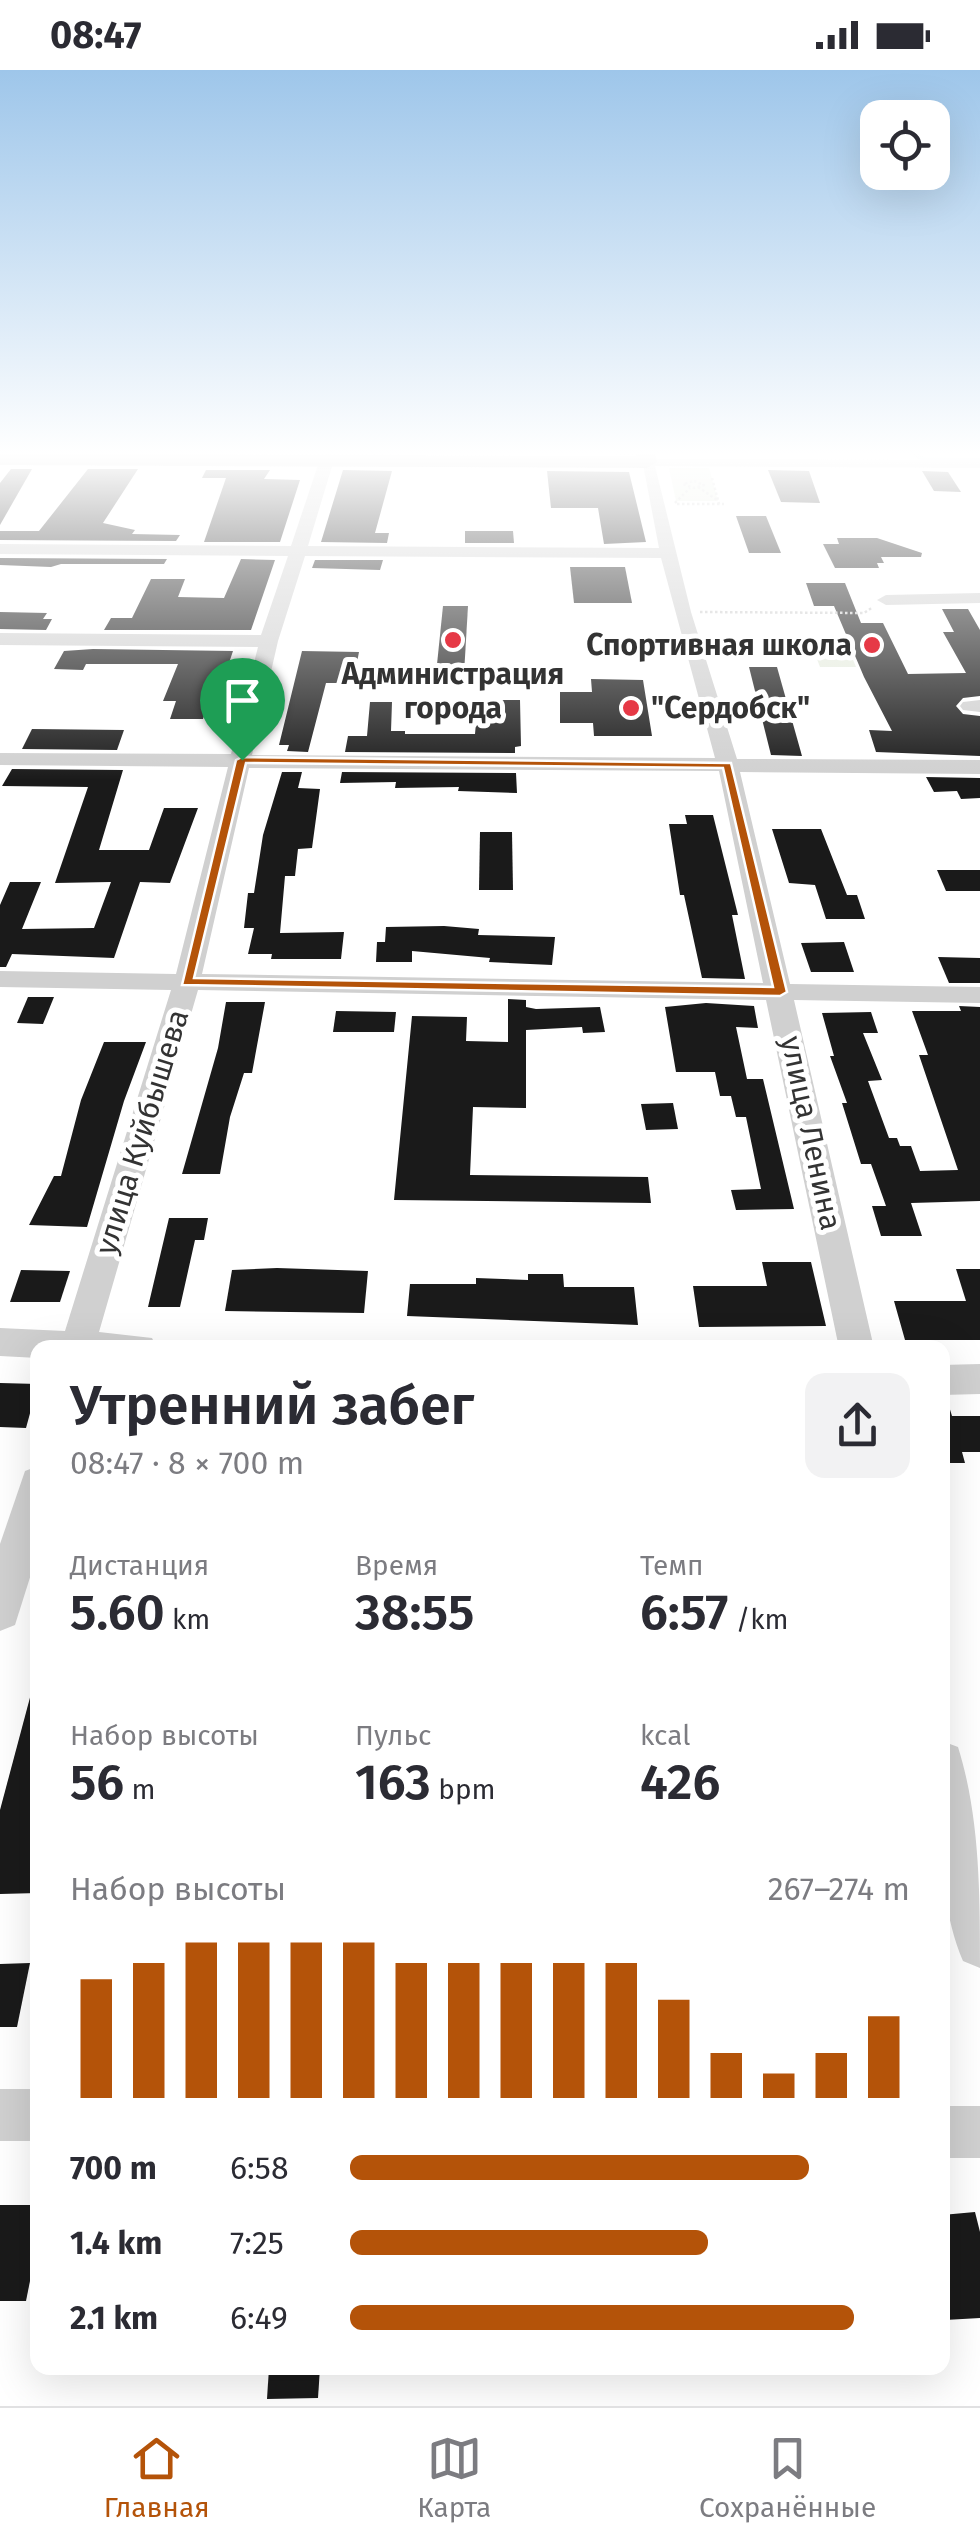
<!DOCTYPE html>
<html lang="ru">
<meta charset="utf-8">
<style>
body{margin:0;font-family:"Fira Sans",sans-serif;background:#f2f2f3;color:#2b2b33;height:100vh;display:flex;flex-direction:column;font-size:38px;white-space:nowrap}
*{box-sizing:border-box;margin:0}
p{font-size:32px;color:#7c7c81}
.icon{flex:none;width:55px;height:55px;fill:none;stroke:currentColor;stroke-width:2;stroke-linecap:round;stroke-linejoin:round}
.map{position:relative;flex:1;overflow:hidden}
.sheet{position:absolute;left:30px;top:1270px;width:920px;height:1035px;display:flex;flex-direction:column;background:#fff;border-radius:20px;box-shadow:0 10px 40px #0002}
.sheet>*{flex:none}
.fabs{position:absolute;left:860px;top:30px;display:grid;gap:20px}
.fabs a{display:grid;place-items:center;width:90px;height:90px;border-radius:20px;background:#fff;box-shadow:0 10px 40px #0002;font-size:50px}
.pin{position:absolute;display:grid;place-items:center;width:85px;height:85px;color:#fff;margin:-102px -42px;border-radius:50% 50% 50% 0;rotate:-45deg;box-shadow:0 0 10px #0007}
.pin .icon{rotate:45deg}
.round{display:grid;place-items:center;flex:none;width:105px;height:105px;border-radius:20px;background:#f2f2f3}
.overview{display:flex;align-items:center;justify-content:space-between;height:170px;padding:0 40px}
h1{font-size:55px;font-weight:600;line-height:75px}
.figures{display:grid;grid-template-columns:repeat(3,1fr);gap:15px;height:170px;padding:10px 40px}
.figures div{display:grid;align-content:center}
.figures b{font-size:50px;font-weight:600}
.figures small{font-size:28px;font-weight:400}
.figures p{font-size:28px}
.chart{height:280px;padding:20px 40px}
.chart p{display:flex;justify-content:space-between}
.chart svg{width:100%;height:180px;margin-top:10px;stroke:#b45309;stroke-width:6}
ul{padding:0 40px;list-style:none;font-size:32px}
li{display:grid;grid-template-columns:160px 120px 1fr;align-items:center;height:75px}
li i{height:25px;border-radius:12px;background:#b45309}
.status{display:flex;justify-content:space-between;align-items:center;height:70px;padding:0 50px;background:#fff;direction:ltr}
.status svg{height:28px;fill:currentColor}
.dock{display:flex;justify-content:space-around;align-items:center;height:140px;border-top:2px solid #e1e1e2;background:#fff;font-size:28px;color:#7c7c81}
.dock a{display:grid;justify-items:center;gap:5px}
.dock .current{color:#b45309}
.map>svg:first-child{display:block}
.green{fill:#e6ecdf}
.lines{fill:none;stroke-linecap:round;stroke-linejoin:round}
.stream{stroke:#cfe2ee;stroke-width:4}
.building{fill:#1a1a1a}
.path{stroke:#cdcdcd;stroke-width:2.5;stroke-dasharray:2.5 2.5;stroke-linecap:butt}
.minor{fill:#d0d0d0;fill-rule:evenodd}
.major{fill:#ababab;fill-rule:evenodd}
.route{fill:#b45309;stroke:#fff;stroke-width:2.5;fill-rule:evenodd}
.poi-dot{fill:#e63946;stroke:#fff;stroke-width:4}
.labels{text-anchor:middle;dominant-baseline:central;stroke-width:10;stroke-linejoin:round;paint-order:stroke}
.far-poi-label{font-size:30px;font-weight:bold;fill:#333;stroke:#fff;text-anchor:end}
.far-street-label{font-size:30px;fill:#333;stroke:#fff}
</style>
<div class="status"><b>08:47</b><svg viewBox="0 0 49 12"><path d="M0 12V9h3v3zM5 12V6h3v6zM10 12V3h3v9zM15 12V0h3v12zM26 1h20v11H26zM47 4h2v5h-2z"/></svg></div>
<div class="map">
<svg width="980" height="2336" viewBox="0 0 980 2336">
<rect width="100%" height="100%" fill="#fff"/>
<g class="green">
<path d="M669,398H709L718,431H676Z"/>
<path d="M809,568H844L856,597H820Z"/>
</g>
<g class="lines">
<g class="stream">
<path d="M617,383H635"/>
<path d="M912,383L924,389L980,390"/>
</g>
</g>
<g class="building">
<path d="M11,399H32L0,455V413Z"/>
<path d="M88,399H138L103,453L135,460L132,464L180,465L176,471L0,470V461H39Z"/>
<path d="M206,400H270L264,409L300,410L280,472H204L226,408H202Z"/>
<path d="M343,400L392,401L375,463H389L387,473L321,472Z"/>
<path d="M768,400L809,401L820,433L781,432Z"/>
<path d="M547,401L629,402L646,472L604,474L598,438H551Z"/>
<path d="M922,401L948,402L961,422L934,421Z"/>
<path d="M736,446H766L781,483H749Z"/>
<path d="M465,461H513L514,473H465Z"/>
<path d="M837,468H877L922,483L921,487H881L884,493H877L879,498H835L823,474H839Z"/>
<path d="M0,488L167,489L164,494H61L51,497L0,495Z"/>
<path d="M241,489L275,490L251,560H104L111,548H132L151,509H185L178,527L224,528Z"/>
<path d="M315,490H383L380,500L312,498Z"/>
<path d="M570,497H625L632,533H574Z"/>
<path d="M806,513H845L861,553H883L908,604L966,603L943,562H954L942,539H968L980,560V626L963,628L956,636L963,644L980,646V686L876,682L869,660L892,661L864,607L834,536H814Z"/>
<path d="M443,536H468L464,604H436Z"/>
<path d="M0,542L47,543L43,549H52L46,560L0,559Z"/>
<path d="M64,581L93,579L233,581L216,632H208L203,649H170L176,631H163L178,594H86L83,600L54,599Z"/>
<path d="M302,581L359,582L353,613H326L308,682L287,681L289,675H279Z"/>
<path d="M749,597H777L802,686L771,685Z"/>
<path d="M591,609L643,610L652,666H594L593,653H560V622H592Z"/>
<path d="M478,630H520L521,676L515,677V683L345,682L348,666H367L370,632H392L391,661H405V664H475Z"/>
<path d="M32,659L124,660L117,680L22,679Z"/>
<path d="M12,699L123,700L99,780H149L164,738H198L170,813L140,812L114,888L12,884L6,897H0V835L10,812H41L22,859L94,858L111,812L55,813L88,717L2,716Z"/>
<path d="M282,702H302L298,718L320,719L312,778L298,779L295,806H285L280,863L344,862L341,889H271L272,884H248L254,858H244L248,823H254L263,765Z"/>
<path d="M342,702L516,703L517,723L458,721L459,717L395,718L396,712L340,713Z"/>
<path d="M926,707L980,708V728L961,729L957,721L934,722Z"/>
<path d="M685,745H713L738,845H732L745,909L702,908L684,825H680L669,754H687Z"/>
<path d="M772,759H821L847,825H857L865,849H826L815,815L789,813Z"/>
<path d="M480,762H512L513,820H479Z"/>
<path d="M937,800H980V821H946Z"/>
<path d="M444,856L479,859L478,865L555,867L552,895L489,892L490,888L412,881V892H376L377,872H385L386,857Z"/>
<path d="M844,872L854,902H811L801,873Z"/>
<path d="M938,887L980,888V913H949Z"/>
<path d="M28,927H54L43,954L17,953Z"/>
<path d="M508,929L526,930V937L536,939L600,937L605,962L583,963L582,957L526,960V1038L473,1037L470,1105L648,1107L651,1133L394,1130L412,946L467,947L466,971L508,972Z"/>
<path d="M226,932H265L252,1003H244L230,1047L220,1104H182L218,978Z"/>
<path d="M706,933L754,936L758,958L736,957L747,1009H763L794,1139L736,1140L731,1120L761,1119L746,1047H736L731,1026H720L715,1002H676L665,937Z"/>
<path d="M959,936L980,937V1131L911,1133L922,1166H881L872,1136H886L871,1094H861L842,1033H847L830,986H834L822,943L871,942L878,963H863L882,1010L868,1011L889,1068H897L900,1076H911L920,1101L958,1100L919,985H928L912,941H961Z"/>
<path d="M336,941L396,942L394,962H333Z"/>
<path d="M104,972H146L124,1031L87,1157L29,1155L54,1106H61L81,1030Z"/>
<path d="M673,1033L678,1059L646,1060L641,1034Z"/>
<path d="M169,1148H208L204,1170H195L180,1237H148Z"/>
<path d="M762,1192H811L826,1256L699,1257L693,1216H767Z"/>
<path d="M277,1198L368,1201L364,1243L225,1241L232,1200Z"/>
<path d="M956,1199H980V1270H905L894,1231H966Z"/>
<path d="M21,1200L70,1201L60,1232H10Z"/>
<path d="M528,1204H563L564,1217H634L638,1255L407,1246L410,1214H476V1208L528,1210Z"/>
<path d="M0,1313L38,1314L26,1358L0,1357Z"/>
<path d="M948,1333L952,1346H980V1382H962L965,1393H942V1334Z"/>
<path d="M32,1620L38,1621V1823L0,1824V1740Z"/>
<path d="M30,1893L17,1957H0V1894Z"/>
<path d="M0,2135H38V2171L26,2231H0Z"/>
<path d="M975,2142L980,2162V2248L945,2250L942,2145Z"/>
<path d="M269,2298H320L318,2328L267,2329Z"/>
</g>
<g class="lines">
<g class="path">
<path d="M712,408L719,434"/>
<path d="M694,411L704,415L694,418L683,414Z"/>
<path d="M698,417L717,430"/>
<path d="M675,433L690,418"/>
<path d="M677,434H724"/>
<path d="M700,542L864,543L873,537"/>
</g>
<g class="minor">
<path d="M322,383H336L308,476L659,478L642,389L980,390V398L655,396L691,542L737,689L980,690V704L740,702L790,914L980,917V933L794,930L874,1278H839L766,930L198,920L99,1262L152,1268L157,1278H38V1288L0,1286V1258L65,1261L171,920L0,917V901L176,904L228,697L0,695V683L231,684L258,577L0,575V563L261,565L288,486L0,484V474L291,476ZM305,486L661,488L715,688L252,685L278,571ZM249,698L719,701L763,913L202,904Z"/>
<path d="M980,523V533L886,535L877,530L886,525Z"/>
<path d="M980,630V642L963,640L960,636L963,632Z"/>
<path d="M980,1294V1324L942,1325V1295Z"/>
<path d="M38,1396V1482L15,1555L0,1561V1474L25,1401Z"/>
<path d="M942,1671L958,1677C980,1747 980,1824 980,1898L963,1891C934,1822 942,1744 942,1671Z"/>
<rect x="0" y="2019" width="38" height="52"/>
<rect x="942" y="2036" width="38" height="52"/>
</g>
<path class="major" d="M0,383L636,386V383H655L657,392L647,398L0,395Z"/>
</g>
<linearGradient id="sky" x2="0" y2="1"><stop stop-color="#9ec6ea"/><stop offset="0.54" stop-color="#fff"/><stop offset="1" stop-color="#fff" stop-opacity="0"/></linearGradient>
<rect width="980" height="710" fill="url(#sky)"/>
<path class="route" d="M242,687L731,693L787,922L780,926L182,915L236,690ZM246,693L723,698L773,917L194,908Z"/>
<g class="poi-dot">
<circle cx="453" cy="570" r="10"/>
<circle cx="872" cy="575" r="10"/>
<circle cx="631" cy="638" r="10"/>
</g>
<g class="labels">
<g class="far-poi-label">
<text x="852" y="575">Спортивная школа</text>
<text x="453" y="604" text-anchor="middle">Администрация<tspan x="453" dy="34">города</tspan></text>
<text x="651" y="638" text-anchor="start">"Сердобск"</text>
</g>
<g class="far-street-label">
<text transform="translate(142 1062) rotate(-73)">улица Куйбышева</text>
<text transform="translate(811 1063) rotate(78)">улица Ленина</text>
</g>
</g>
</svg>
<div class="fabs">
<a><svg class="icon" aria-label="locate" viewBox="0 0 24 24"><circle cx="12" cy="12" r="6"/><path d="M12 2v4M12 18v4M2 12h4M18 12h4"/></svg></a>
</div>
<div class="pin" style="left:242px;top:690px;background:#1e9e55"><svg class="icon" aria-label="arrive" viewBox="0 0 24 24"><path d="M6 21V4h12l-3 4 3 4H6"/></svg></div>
<section class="sheet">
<div class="overview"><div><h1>Утренний забег</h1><p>08:47 · 8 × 700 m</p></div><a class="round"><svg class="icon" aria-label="share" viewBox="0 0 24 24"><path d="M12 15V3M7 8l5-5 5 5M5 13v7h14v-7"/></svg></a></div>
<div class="figures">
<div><p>Дистанция</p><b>5.60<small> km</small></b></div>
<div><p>Время</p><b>38:55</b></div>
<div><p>Темп</p><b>6:57<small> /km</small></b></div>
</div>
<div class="figures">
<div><p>Набор высоты</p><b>56<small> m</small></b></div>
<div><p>Пульс</p><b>163<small> bpm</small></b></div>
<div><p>kcal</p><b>426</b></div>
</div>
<div class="chart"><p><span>Набор высоты</span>267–274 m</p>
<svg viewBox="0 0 160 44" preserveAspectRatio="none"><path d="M5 44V15M15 44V11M25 44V6M35 44V6M45 44V6M55 44V6M65 44V11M75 44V11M85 44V11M95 44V11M105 44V11M115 44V20M125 44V33M135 44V38M145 44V33M155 44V24"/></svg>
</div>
<ul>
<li><b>700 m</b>6:58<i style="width:82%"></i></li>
<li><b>1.4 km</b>7:25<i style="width:64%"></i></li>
<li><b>2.1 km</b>6:49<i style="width:90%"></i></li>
</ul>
</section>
</div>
<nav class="dock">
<a class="current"><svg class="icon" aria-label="home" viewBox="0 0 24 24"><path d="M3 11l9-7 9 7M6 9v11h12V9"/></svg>Главная</a>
<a><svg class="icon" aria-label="map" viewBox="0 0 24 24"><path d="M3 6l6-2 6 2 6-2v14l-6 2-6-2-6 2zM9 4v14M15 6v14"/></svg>Карта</a>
<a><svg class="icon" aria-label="saved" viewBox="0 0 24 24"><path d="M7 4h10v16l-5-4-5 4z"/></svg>Сохранённые</a>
</nav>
